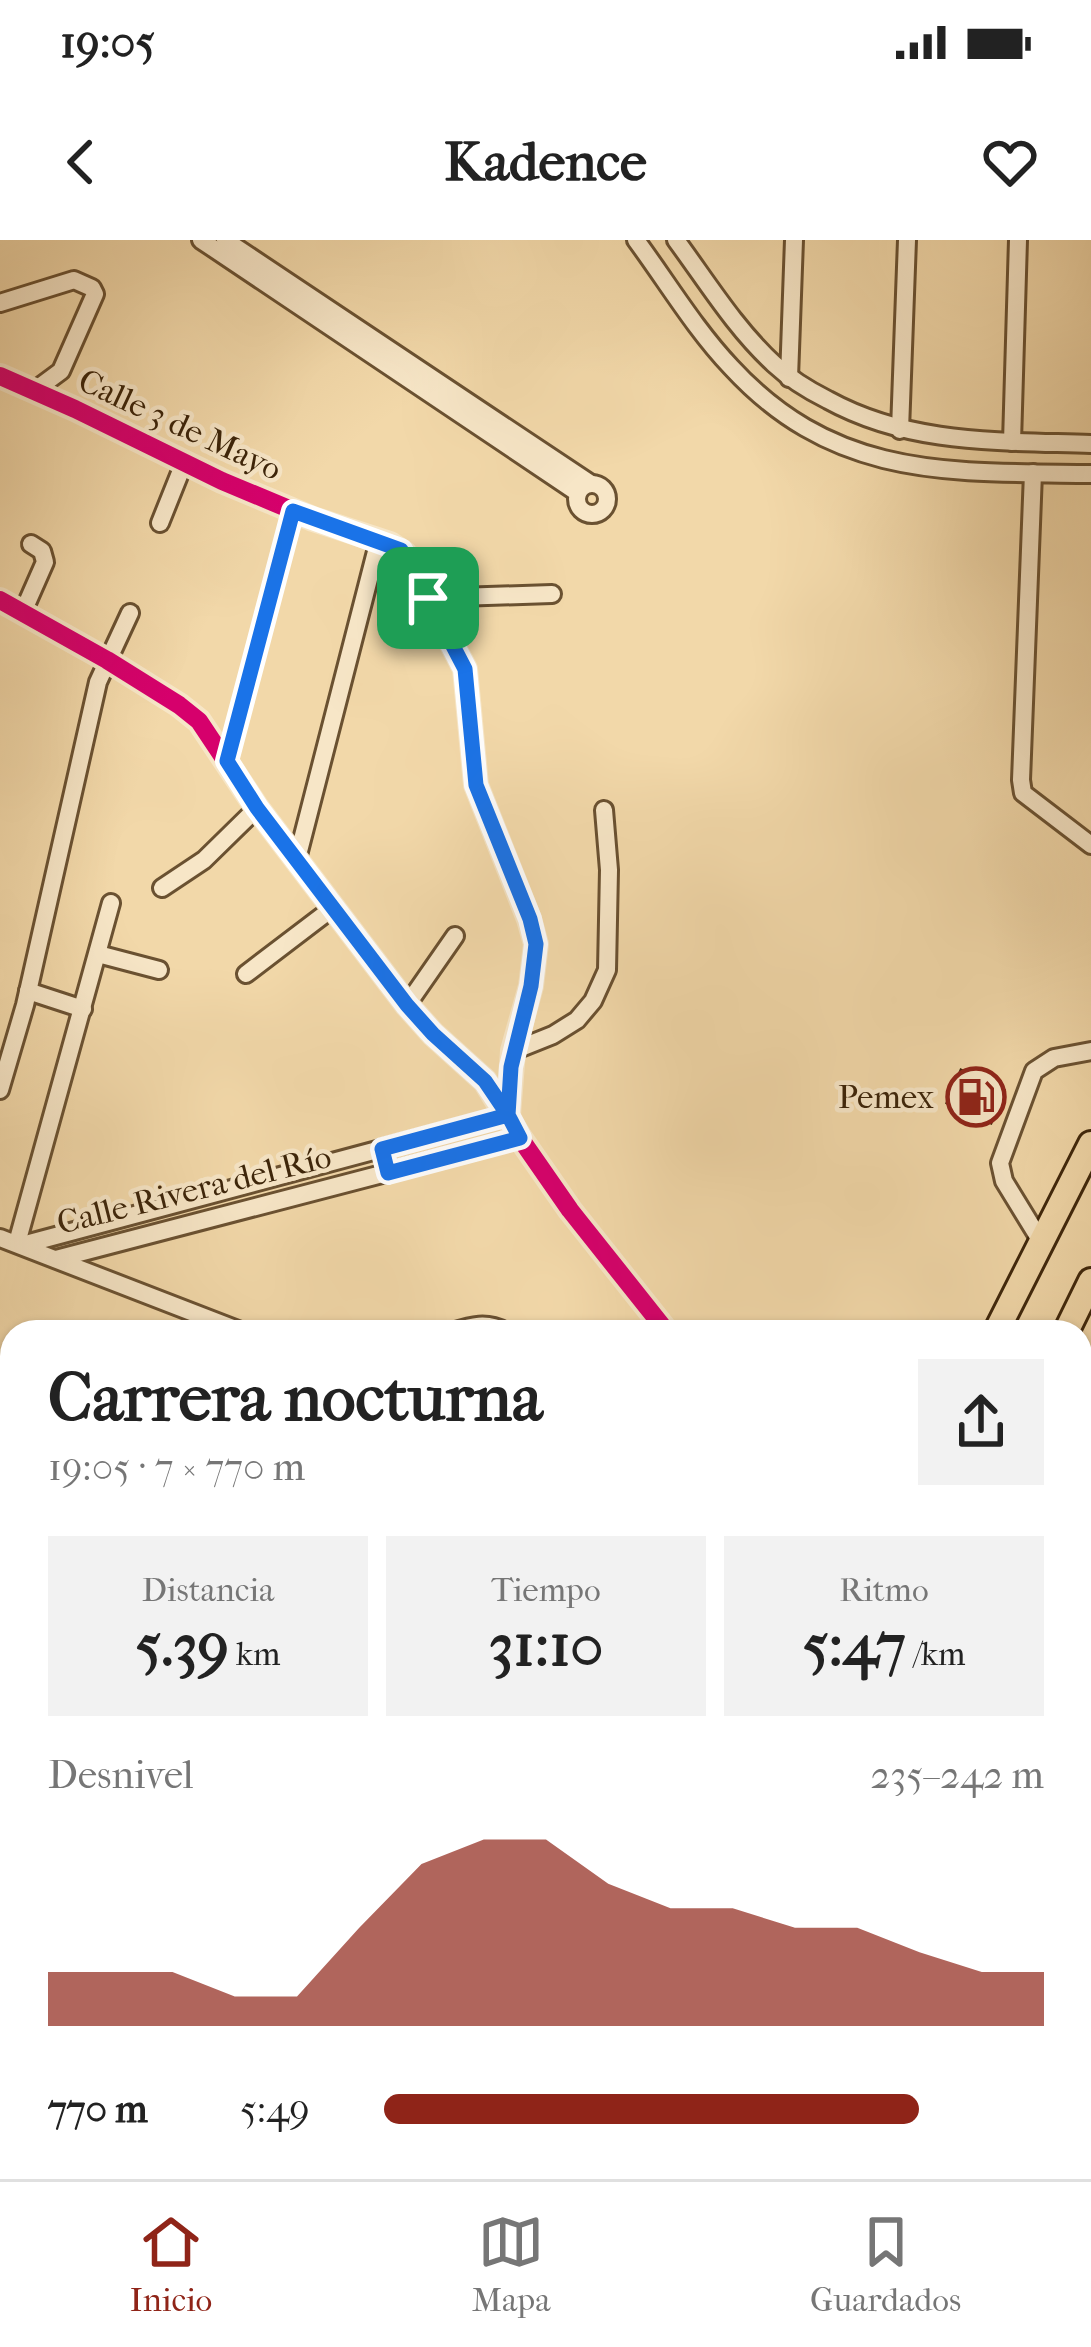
<!DOCTYPE html>
<html lang="es">
<meta charset="utf-8">
<style>
body{margin:0;font-family:"IM FELL French Canon",serif;background:#f2f2f2;color:#222;height:100vh;display:flex;flex-direction:column;font-size:45px;white-space:nowrap}
*{box-sizing:border-box;margin:0}
p{font-size:39px;color:#767676}
.icon{flex:none;width:66px;height:66px;fill:none;stroke:currentColor;stroke-width:2;stroke-linecap:round;stroke-linejoin:round}
.map{position:relative;flex:1;overflow:hidden}
.details{position:absolute;left:0px;top:1080px;width:1092px;height:861px;display:flex;flex-direction:column;background:#fff;border-radius:36px 36px 0 0;box-shadow:0 3px 9px #0004}
.details>*{flex:none}
.pin{position:absolute;display:grid;place-items:center;width:102px;height:102px;color:#fff;margin:-51px;border-radius:24px;box-shadow:0 6px 18px #0006}
.round{display:grid;place-items:center;flex:none;width:126px;height:126px;border-radius:0px;background:#f2f2f2}
.overview{display:flex;align-items:center;justify-content:space-between;height:204px;padding:0 48px}
h1{font-size:66px;font-weight:700;line-height:90px}
.figures{display:grid;grid-template-columns:repeat(3,1fr);gap:18px;height:204px;padding:12px 48px}
.figures div{display:grid;align-content:center;border-radius:0px;background:#f2f2f2;text-align:center}
.figures b{font-size:60px;font-weight:700}
.figures small{font-size:33px;font-weight:400}
.figures p{font-size:33px}
.chart{height:336px;padding:24px 48px}
.chart p{display:flex;justify-content:space-between}
.chart svg{width:100%;height:216px;margin-top:12px;fill:#8f2418;opacity:.7}
ul{padding:0 48px;list-style:none;font-size:39px}
li{display:grid;grid-template-columns:192px 144px 1fr;align-items:center;height:90px}
li i{height:30px;border-radius:15px;background:#8f2418}
.status{display:flex;justify-content:space-between;align-items:center;height:84px;padding:0 60px;background:#fff;direction:ltr}
.status svg{height:33px;fill:currentColor}
header{display:flex;justify-content:space-between;align-items:center;height:156px;padding:0 48px;background:#fff;font-size:54px;font-weight:700}
.tab-bar{display:flex;justify-content:space-around;align-items:center;height:168px;border-top:3px solid #e0e0e0;background:#fff;font-size:33px;color:#767676}
.tab-bar a{display:grid;justify-items:center;gap:6px}
.tab-bar .on{color:#8f2418}
.map>svg:first-child{display:block}
.lines{fill:none;stroke-linecap:round;stroke-linejoin:round}
.river{stroke:#9bbaa8;stroke-width:27}
.building{fill:url(#building-cross-hatch);stroke:#3c2409;stroke-width:3}
.minor-casing{stroke:#6a5131;stroke-width:22}
.major-casing{stroke:#3c2409;stroke-width:27}
.highway-casing{stroke:#3c2409;stroke-width:30}
.minor{stroke:#f7e6c7;stroke-width:16}
.major{stroke:#f2d8a9;stroke-width:21}
.highway{stroke:#f2d8a9;stroke-width:24}
.cycleway-casing{stroke:#f7e6c7;stroke-width:26}
.cycleway{stroke:#d6006c;stroke-width:18}
.route-casing{stroke:#fff;stroke-width:24}
.route{stroke:#1a73e8;stroke-width:15}
.labels{text-anchor:middle;dominant-baseline:central;stroke-width:9;stroke-linejoin:round;paint-order:stroke}
.street-label{font-size:33px;fill:#3c2409;stroke:#f7e6c7}
.poi-label{font-size:33px;fill:#3c2409;stroke:#f7e6c7;text-anchor:end}
</style>
<div class="status"><b>19:05</b><svg viewBox="0 0 49 12"><path d="M0 12V9h3v3zM5 12V6h3v6zM10 12V3h3v9zM15 12V0h3v12zM26 1h20v11H26zM47 4h2v5h-2z"/></svg></div>
<header><svg class="icon" aria-label="back" viewBox="0 0 24 24"><path d="M15 5l-7 7 7 7"/></svg>Kadence<svg class="icon" aria-label="heart" viewBox="0 0 24 24"><path d="M12 20l-8-8c-3-5 5-10 8-4 3-6 11-1 8 4z"/></svg></header>
<div class="map">
<svg width="1091" height="1939" viewBox="0 0 1091 1939">
<defs>
<pattern id="building-cross-hatch" width="8" height="8" patternUnits="userSpaceOnUse" patternTransform="scale(3)"><rect width="8" height="8" fill="#d99674"/><path d="M0 0l8 8M0 8l8-8" fill="none" stroke="#b17a5d"/></pattern>
</defs>
<rect width="100%" height="100%" fill="#f2d8a9"/>
<filter id="stains"><feTurbulence type="fractalNoise" baseFrequency=".00167" numOctaves="4"/><feColorMatrix values="0 0 0 0 .2 0 0 0 0 .09 0 0 0 0 .02 0 0 0 .5 -.17"/></filter>
<radialGradient id="worn" r=".72"><stop offset=".6" stop-color="#630" stop-opacity="0"/><stop offset="1" stop-color="#630" stop-opacity=".3"/></radialGradient>
<g class="lines">
<g class="river">
<path d="M1080,1432L1091,1431"/>
<path d="M912,1929L916,1939"/>
</g>
</g>
<path class="building" d="M961,830L1004,850L991,883L947,863Z"/>
<g class="lines">
<defs>
<g id="minor">
<path d="M201,0L578,253"/>
<path d="M225,0L591,244"/>
<path d="M636,0C667,42 695,89 731,127C835,240 950,232 1091,234"/>
<path d="M676,0C707,42 735,88 774,124C790,139 808,150 828,160C910,205 1000,201 1091,204"/>
<path d="M0,63L74,40L92,48L95,54L61,131L34,151"/>
<path d="M0,136L75,169L222,241L313,279L390,304L405,314L465,429L476,545L529,679L536,704L531,746L513,811L508,875"/>
<path d="M789,138L794,0"/>
<path d="M900,190L907,0"/>
<path d="M1012,202L1018,0"/>
<path d="M1033,233L1021,540L1023,553L1091,605"/>
<circle cx="592" cy="259" r="15"/>
<path d="M160,283L184,223"/>
<path d="M427,358L552,354"/>
<path d="M0,360L107,420L179,465L199,481L257,568L407,765L433,794L485,841L520,898L570,970L667,1092"/>
<path d="M23,372L45,322L42,311L31,304"/>
<path d="M227,521L293,271"/>
<path d="M297,619L379,300"/>
<path d="M162,648L204,620L257,568"/>
<path d="M98,714L159,730"/>
<path d="M246,734L334,667"/>
<path d="M28,751L83,769"/>
<path d="M407,765L455,696"/>
<path d="M513,811L553,795L577,780L593,761L607,730L609,630L604,570"/>
<path d="M0,850L25,765L98,442L130,373"/>
<path d="M0,998L243,1092"/>
<path d="M17,1003L111,663"/>
<path d="M1042,1003L1004,941L1000,923L1034,831L1054,818L1091,811"/>
<path d="M22,1005L508,875"/>
<path d="M56,1019L520,898"/>
<path d="M452,1092C471,1086 487,1081 506,1092"/>
<path d="M9,1271L12,1227"/>
<path d="M1080,1321L1091,1305"/>
<path d="M1080,1333L1091,1331"/>
<path d="M0,1414L12,1419"/>
<path d="M0,1570L12,1628"/>
<path d="M0,1769L6,1741L12,1732"/>
<path d="M610,1929L626,1939"/>
<path d="M498,1939L499,1929"/>
</g>
<g id="major">
<path d="M0,1517L12,1569"/>
<path d="M0,1641L12,1688"/>
<path d="M64,1929L66,1939"/>
<path d="M95,1929L97,1939"/>
<path d="M20,1939L23,1929"/>
</g>
<g id="highway">
<path d="M996,1092L1091,904"/>
<path d="M1066,1092L1091,1041"/>
<path d="M171,1939L189,1929"/>
<path d="M244,1939L260,1929"/>
<path d="M341,1939L354,1929"/>
<path d="M387,1939L401,1929"/>
</g>
</defs>
<use href="#minor" class="minor-casing"/>
<use href="#major" class="major-casing"/>
<use href="#highway" class="highway-casing"/>
<use href="#minor" class="minor"/>
<use href="#major" class="major"/>
<use href="#highway" class="highway"/>
<defs>
<g id="cycleway">
<path d="M0,136L75,169L222,241L313,279L390,304L405,314L465,429L476,545L529,679L536,704L531,746L513,811L508,875"/>
<path d="M0,360L107,420L179,465L199,481L257,568L407,765L433,794L485,841L520,898L570,970L667,1092"/>
</g>
</defs>
<use href="#cycleway" class="cycleway-casing"/>
<use href="#cycleway" class="cycleway"/>
</g>
<g class="lines">
<defs>
<path id="route" d="M428,358L401,310L293,271L227,521L257,568L407,765L433,794L485,841L508,875L382,909L388,933L520,898L508,875L511,827L531,746L536,704L530,679L476,545L465,429L428,358"/>
</defs>
<use href="#route" class="route-casing"/>
<use href="#route" class="route"/>
</g>
<defs>
<symbol id="fuel-ring" viewBox="-11 -11 22 22"><circle r="9.5" fill="#f7e6c7" stroke="#8f2418" stroke-width="1.5"/><path d="M-5.5-6h7V0h2V4h1.3V-2.5L3-4.5l.8-.8L6-3V5H2.5V1h-1V6h-7ZM-4.2-4.7v3.2H.2V-4.7Z" fill="#8f2418"/></symbol>
</defs>
<g fill-rule="evenodd">
<use href="#fuel-ring" x="943" y="824" width="66" height="66"/>
</g>
<g class="labels">
<g class="street-label">
<text transform="translate(180 185) rotate(25)">Calle 3 de Mayo</text>
<text transform="translate(194 950) rotate(-14)">Calle Rivera del Río</text>
</g>
<g class="poi-label">
<text x="934" y="857">Pemex</text>
</g>
</g>
<rect width="100%" height="100%" filter="url(#stains)"/>
<rect width="100%" height="100%" fill="url(#worn)"/>
</svg>
<div class="pin" style="left:428px;top:358px;background:#1e9e55"><svg class="icon" aria-label="arrive" viewBox="0 0 24 24"><path d="M6 21V4h12l-3 4 3 4H6"/></svg></div>
<section class="details">
<div class="overview"><div><h1>Carrera nocturna</h1><p>19:05 · 7 × 770 m</p></div><a class="round"><svg class="icon" aria-label="share" viewBox="0 0 24 24"><path d="M12 15V3M7 8l5-5 5 5M5 13v7h14v-7"/></svg></a></div>
<div class="figures">
<div><p>Distancia</p><b>5.39<small> km</small></b></div>
<div><p>Tiempo</p><b>31:10</b></div>
<div><p>Ritmo</p><b>5:47<small> /km</small></b></div>
</div>
<div class="chart"><p><span>Desnivel</span>235–242 m</p>
<svg viewBox="0 0 160 44" preserveAspectRatio="none"><path d="M0 44V33L10 33L20 33L30 38L40 38L50 24L60 11L70 6L80 6L90 15L100 20L110 20L120 24L130 24L140 29L150 33L160 33V44z"/></svg>
</div>
<ul>
<li><b>770 m</b>5:49<i style="width:81%"></i></li>
</ul>
</section>
</div>
<nav class="tab-bar">
<a class="on"><svg class="icon" aria-label="home" viewBox="0 0 24 24"><path d="M3 11l9-7 9 7M6 9v11h12V9"/></svg>Inicio</a>
<a><svg class="icon" aria-label="map" viewBox="0 0 24 24"><path d="M3 6l6-2 6 2 6-2v14l-6 2-6-2-6 2zM9 4v14M15 6v14"/></svg>Mapa</a>
<a><svg class="icon" aria-label="saved" viewBox="0 0 24 24"><path d="M7 4h10v16l-5-4-5 4z"/></svg>Guardados</a>
</nav>
